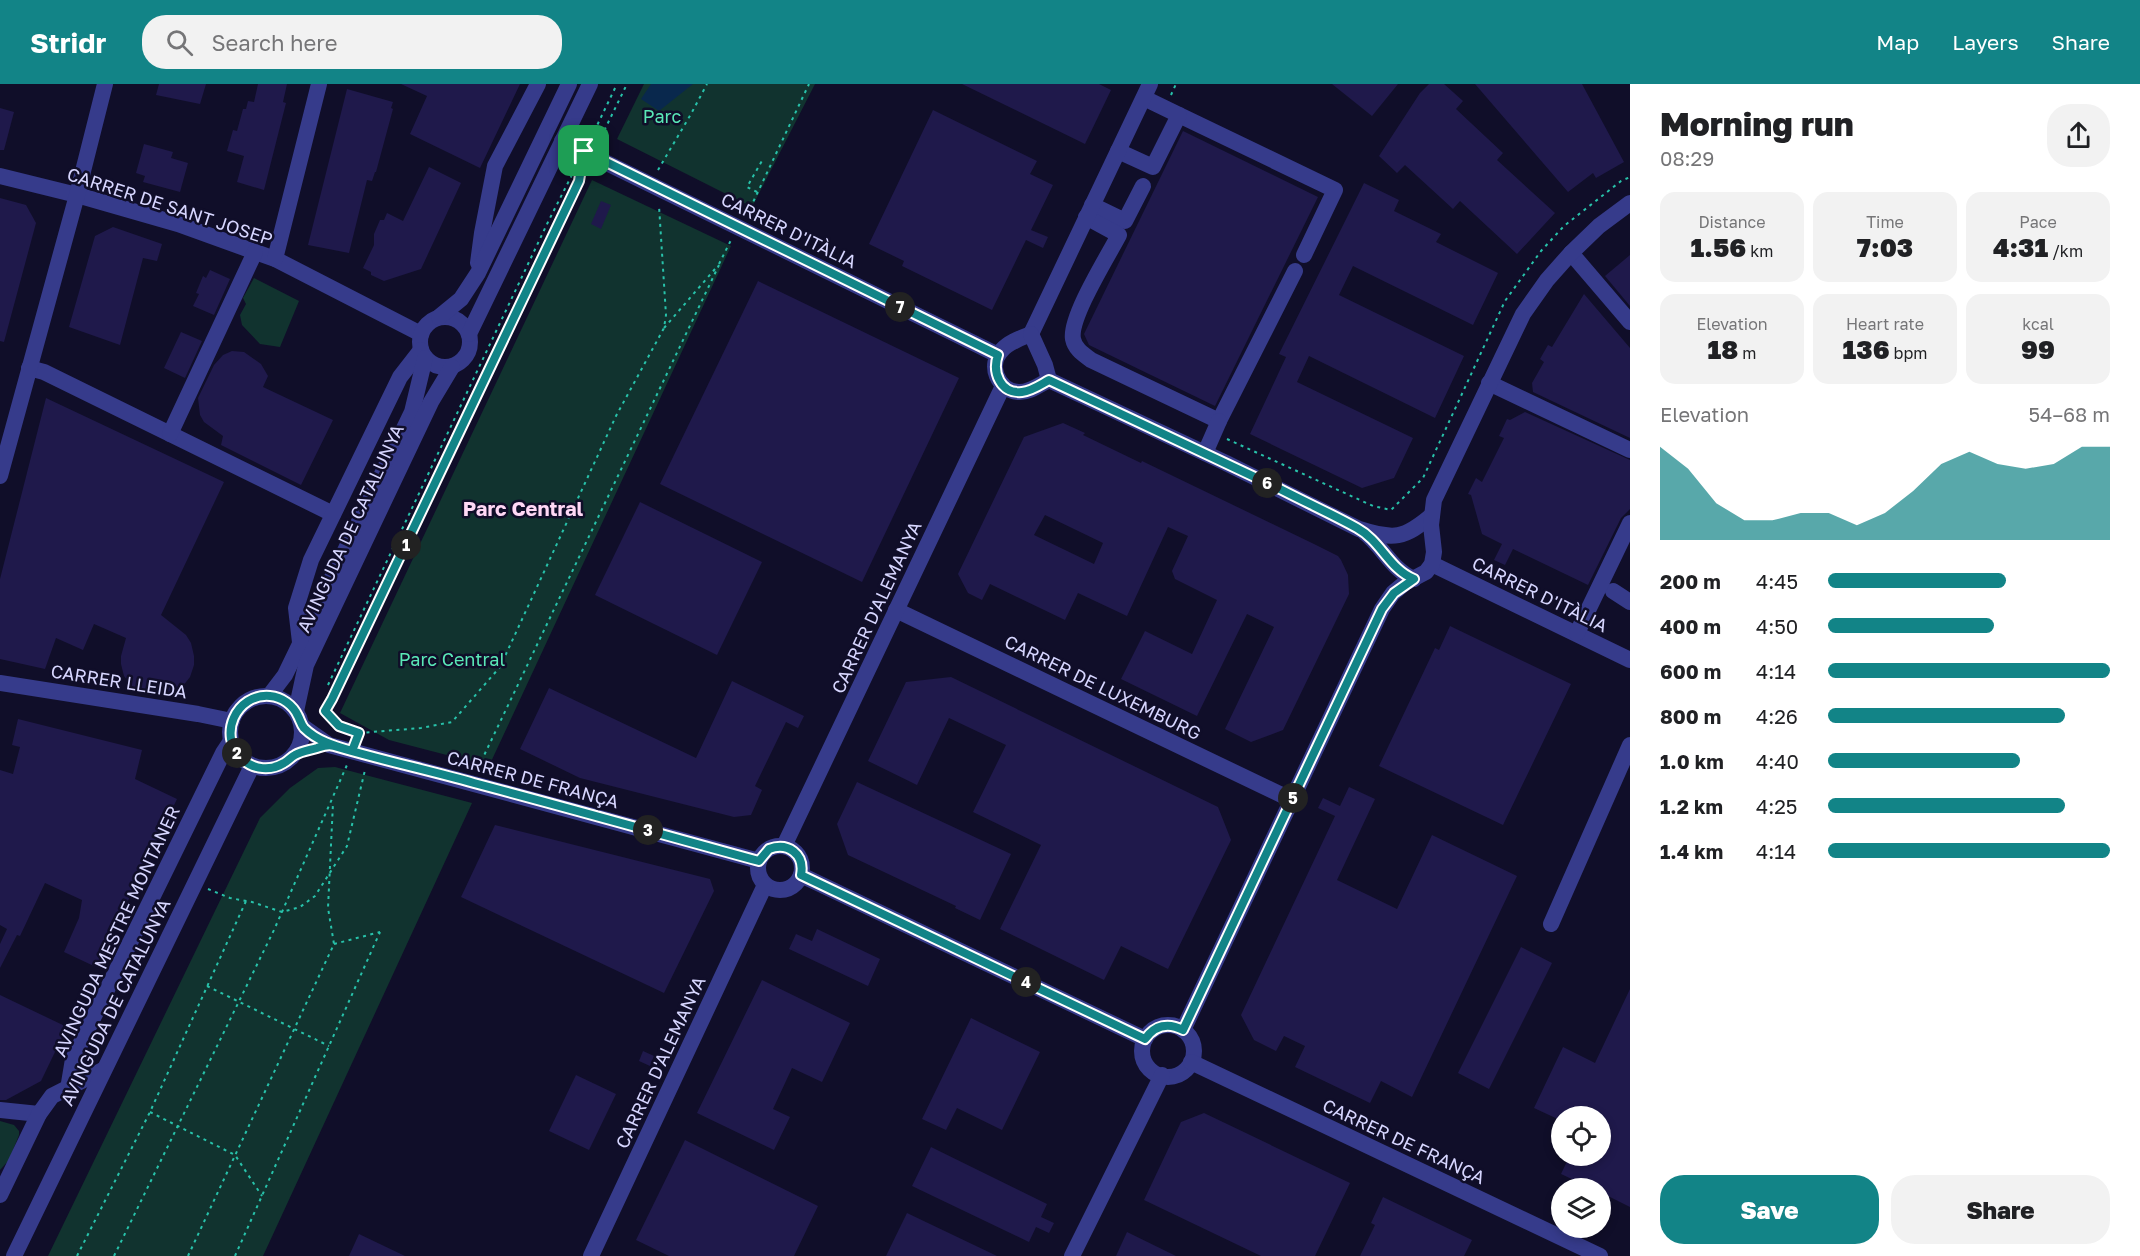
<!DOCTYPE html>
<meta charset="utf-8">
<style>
body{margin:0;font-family:"Golos Text",sans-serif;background:#f2f2f2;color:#202124;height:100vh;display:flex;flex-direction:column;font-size:22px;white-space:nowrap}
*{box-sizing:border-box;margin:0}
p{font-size:20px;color:#757577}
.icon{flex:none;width:33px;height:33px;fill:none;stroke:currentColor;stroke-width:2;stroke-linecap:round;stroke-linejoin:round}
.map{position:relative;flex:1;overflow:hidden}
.side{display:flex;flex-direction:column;background:#fff;width:510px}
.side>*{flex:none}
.fabs{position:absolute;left:1551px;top:1022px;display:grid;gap:12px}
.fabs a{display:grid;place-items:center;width:60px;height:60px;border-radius:50%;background:#fff;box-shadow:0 3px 9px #0003;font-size:30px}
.pin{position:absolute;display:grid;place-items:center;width:51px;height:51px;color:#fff;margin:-26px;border-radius:12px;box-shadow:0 3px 9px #0006}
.km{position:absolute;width:30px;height:30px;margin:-15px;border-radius:50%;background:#222;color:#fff;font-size:16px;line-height:30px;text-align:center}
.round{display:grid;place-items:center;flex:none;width:63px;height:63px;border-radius:24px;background:#f2f2f2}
.headline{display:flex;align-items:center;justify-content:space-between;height:102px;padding:0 30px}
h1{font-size:33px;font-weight:800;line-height:45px}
.figures{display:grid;grid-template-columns:repeat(3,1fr);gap:9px;height:102px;padding:6px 30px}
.figures div{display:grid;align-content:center;border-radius:15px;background:#f2f2f2;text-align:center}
.figures b{font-size:26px;font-weight:800}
.figures small{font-size:16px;font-weight:400}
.figures p{font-size:16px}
.chart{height:168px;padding:12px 30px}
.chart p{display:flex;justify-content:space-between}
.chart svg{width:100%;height:108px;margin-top:6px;fill:#128487;opacity:.7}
.cta{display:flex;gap:12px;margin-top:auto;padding:12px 30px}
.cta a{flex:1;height:69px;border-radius:24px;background:#128487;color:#fff;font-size:24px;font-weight:800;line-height:69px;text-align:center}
.cta a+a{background:#f2f2f2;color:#202124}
ul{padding:0 30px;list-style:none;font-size:20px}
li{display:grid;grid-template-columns:96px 72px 1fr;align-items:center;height:45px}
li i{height:15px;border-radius:8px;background:#128487}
header{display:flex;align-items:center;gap:36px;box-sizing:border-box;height:84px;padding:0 30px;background:#128487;color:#fff}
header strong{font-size:28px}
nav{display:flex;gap:33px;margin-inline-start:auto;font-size:21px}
.search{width:420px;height:54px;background:#f2f2f2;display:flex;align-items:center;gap:15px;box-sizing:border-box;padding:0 21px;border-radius:24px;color:#757577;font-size:22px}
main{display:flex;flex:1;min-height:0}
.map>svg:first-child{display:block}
.green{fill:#11332f}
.water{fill:#09284d}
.building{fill:#1f194b;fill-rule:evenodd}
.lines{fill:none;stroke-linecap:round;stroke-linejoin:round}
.path{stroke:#28c2aa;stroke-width:2;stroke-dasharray:3 4.5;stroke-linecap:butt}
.minor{stroke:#363b8b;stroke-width:16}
.route-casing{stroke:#fff;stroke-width:12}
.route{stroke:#128487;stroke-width:8}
.labels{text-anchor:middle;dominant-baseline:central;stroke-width:5;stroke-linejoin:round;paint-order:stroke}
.park-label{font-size:18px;fill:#5ae8b7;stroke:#100e29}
.street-label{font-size:18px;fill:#d7d6ff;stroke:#100e29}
.neighbourhood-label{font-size:20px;font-weight:bold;fill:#ffd8f5;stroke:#100e29}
</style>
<header>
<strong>Stridr</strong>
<div class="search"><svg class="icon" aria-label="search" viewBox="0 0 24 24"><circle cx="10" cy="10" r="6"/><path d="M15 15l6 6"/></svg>Search here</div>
<nav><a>Map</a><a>Layers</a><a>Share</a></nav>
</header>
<main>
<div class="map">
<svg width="1630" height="1172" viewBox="0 0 1630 1172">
<rect width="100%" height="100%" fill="#100e29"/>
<g class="green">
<path d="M644,0H815L752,123L617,55Z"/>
<path d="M592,96L731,162L489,682L389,656L340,629Z"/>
<path d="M254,194L299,217L280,263L260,260L242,241L240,231L246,220L243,214Z"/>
<path d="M335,683L472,719L263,1172H48L260,734L290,704L318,684Z"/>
<path d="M0,1037L14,1041L19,1047V1051L9,1076L0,1086Z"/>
</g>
<path class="water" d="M651,0H693L659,27L641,15Z"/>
<g class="building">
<path d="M159,0H206L200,20L156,11Z"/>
<path d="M258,0H287L283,18L286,19L264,106L237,98L244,72L227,67L233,46L237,47L243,25H246L248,17L254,18Z"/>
<path d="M401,0H520L480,84L410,50L427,12Z"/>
<path d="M962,0H1099L1111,6L1085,60Z"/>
<path d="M1332,0H1398L1372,32Z"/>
<path d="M1429,0H1444L1463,17L1456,25L1503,69L1497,76L1555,129L1517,170L1460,117L1453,125L1405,81L1397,89L1379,72L1420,9Z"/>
<path d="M1475,0H1582L1624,78L1596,94L1593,89L1568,108Z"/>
<path d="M347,5L393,18L391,24L393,25L376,88H375L372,97L367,96L349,169L308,161Z"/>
<path d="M0,24L14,28L4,66H0Z"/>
<path d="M933,26L1037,77L1030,90L1053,101L1031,146L1048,153L1043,164L1026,156L992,226L902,182L904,177L869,160Z"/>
<path d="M1183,47L1318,113L1215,322L1089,261L1084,250Z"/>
<path d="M144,60L173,68L171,74L188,79L180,108L143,98L145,92L136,89Z"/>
<path d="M429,83L461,99L421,185L384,197L371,191V188L363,184L374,161V150L380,136H384L387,129L403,137Z"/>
<path d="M1364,99L1399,116L1394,127L1441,150L1436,158L1498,189L1473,241L1353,182L1339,211L1464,272L1435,334L1309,272L1297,298L1413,354L1394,394L1362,404L1250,350L1286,273L1279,270Z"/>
<path d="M0,114L26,121L36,139L4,258L0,257Z"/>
<path d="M601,117L611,121L601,145L591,140Z"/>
<path d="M113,143L162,160L157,177L143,174L120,261L69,243L95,152Z"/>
<path d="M1630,171V222L1605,192Z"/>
<path d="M210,186L230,195L214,231L193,222L199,210L196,209L203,192L206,194Z"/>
<path d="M758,197L959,294L862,498L660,400Z"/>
<path d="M1584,210L1630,264V354L1533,308L1532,299L1544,278L1540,275L1548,261L1552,263Z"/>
<path d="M181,248L202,257L185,294L164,284Z"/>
<path d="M232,267L244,268L261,280L268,292L263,303L333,336L301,401L221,361L223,352L204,338L200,331L198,314L214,281L223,271Z"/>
<path d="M46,314L224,398L161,531L186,551L191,559L194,572V581L190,593L182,603L172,610L151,612L132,602L124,592L121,580V572L126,554L94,540L83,566L56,554L45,585L0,575V495Z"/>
<path d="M1525,328L1630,376V425L1621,434L1588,501L1513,465L1505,481L1494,476L1502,460L1482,450L1471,411L1468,410L1476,394L1482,398L1504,354L1499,352L1507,335L1510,336Z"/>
<path d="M1063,339L1085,349L1083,351L1141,379L1142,377L1314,460L1338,472L1341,476L1348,491L1349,510L1283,646L1251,658L1225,645L1274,543L1247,530L1197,632L1121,595L1145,547L1192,570L1217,516L1175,495L1172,487L1188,452L1168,443L1127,532L1078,509L1065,536L990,500L982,516L968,509L958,490L1024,353ZM1045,431L1103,459L1094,480L1034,451Z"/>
<path d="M640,418L762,478L717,571L595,511Z"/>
<path d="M1450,542L1571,600L1503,741L1379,682L1435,564L1439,566Z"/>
<path d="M951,593L1218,723L1231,756L1168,885L1121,862L1104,896L1000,845L1041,761L973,728L1006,661L949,634L917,701L868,677L906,598Z"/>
<path d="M732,597L804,632L798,644L786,638L755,702L762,706L751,731L734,733L580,694L520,665L549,604L696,674Z"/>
<path d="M18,635L142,666L135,695L177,715L96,883L64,868L79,834L82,816L45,799L20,852L17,851L0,884V860L7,845L0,841V686L13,690L20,663L12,661Z"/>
<path d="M857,698L1011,770L980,836L955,824L956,822L848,771L837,740Z"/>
<path d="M1349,703L1375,715L1337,796L1397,825L1432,751L1517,792L1412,1013L1381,997L1370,1019L1295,983L1305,962L1284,952L1276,967L1254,956L1241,931L1335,732L1318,724L1323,714L1340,722Z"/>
<path d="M495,741L710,795L714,807L664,909L461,813Z"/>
<path d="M817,845L880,875L868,902L789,865L796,850L812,857Z"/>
<path d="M1521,863L1552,879L1489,1005L1458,989Z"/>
<path d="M762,896L850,939L822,998L792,984L773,1025L790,1033L774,1066L697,1029Z"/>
<path d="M1630,905V1123L1600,1108V1104H1591L1561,1090L1570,1071H1600V1032H1562V1037L1534,1024L1563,963L1595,979Z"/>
<path d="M0,911L67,943L41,997L6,1016H0Z"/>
<path d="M971,934L1040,968L1002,1046L957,1024L946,1046L922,1035Z"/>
<path d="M643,967L654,972L650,982L639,977Z"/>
<path d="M576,991L616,1010L589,1066L549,1047Z"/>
<path d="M1204,1029L1350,1099L1315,1172H1261L1144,1116L1181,1038Z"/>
<path d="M685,1056L818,1122L794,1172H669L636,1156Z"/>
<path d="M931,1063L1047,1120L1041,1133L1054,1139L1049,1149L1036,1143L1029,1158L912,1102Z"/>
<path d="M1383,1113L1472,1156L1464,1172H1360L1375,1141L1371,1139Z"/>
<path d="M907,1129L997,1172H886Z"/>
<path d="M1127,1148L1176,1172H1116Z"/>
<path d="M359,1150L405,1172H349Z"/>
</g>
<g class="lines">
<g class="path">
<path d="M1171,11L1176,0"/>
<path d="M591,54L617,0"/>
<path d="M594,57L604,47L627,0"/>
<path d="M658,86L691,30L707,0"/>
<path d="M757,108L747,103L763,75"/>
<path d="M747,131L809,0"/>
<path d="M719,180L731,156"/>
<path d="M664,244L715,185"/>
<path d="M1227,355L1373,422L1391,426L1423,394L1505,217L1541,167L1564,142L1621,97L1630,93"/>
<path d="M328,601L548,138L577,81"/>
<path d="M359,649L421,644L452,638L500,583L616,332L664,244L666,231L659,122"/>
<path d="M357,653L359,649L339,642L325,627L332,616L579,97L581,82"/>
<path d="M478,684L719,181"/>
<path d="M208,805L230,814L252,818L282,828L300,823L315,812L347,762L365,686"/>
<path d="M334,860L380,848"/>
<path d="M207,902L329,962"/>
<path d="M150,1028L235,1071L262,1112"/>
<path d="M77,1172L150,1028L246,817"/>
<path d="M114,1172L274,846L347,681"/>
<path d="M188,1172L334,860L328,824L333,719"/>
<path d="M235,1172L380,848"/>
</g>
<g class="minor">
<path d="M1179,31L1335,106L1304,171"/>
<path d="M562,57L998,271"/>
<path d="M1118,67L1153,83L1179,31L1144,14"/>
<path d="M0,92L77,111L178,140L275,175L421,250"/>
<path d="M1092,121L1125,137L1143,102"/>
<path d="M1086,133L1119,151C1108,172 1069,234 1073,255C1075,265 1083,270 1091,276L1219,337L1295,187"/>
<path d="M1571,169L1630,238"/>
<path d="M275,175L319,0"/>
<path d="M478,179L482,149L495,82L538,0"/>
<circle cx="445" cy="258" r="25"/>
<path d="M439,233L461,215L478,189L569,0"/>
<path d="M469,250L590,0"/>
<path d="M1031,250L1150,0"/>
<path d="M1031,250C1021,254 1009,258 1002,266C987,281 998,306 1018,308C1029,309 1039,301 1049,296"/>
<path d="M1031,250L1045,281L1049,296"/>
<path d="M29,284L44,288L333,430"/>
<path d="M1049,296L1226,379L1359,445C1394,456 1404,455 1432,431"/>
<path d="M1489,299L1630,366"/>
<path d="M170,350L255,168"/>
<path d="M1205,369L1219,337"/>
<path d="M0,392L77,111L105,0"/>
<path d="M1365,449C1383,463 1392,486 1414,495"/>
<path d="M1432,480L1630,576"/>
<path d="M1613,507L1630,518"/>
<path d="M896,526L1292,716"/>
<path d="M1577,549L1630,439"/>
<path d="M300,558L296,524L311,476L400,293L421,266"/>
<path d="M0,599L198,630L232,637"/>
<circle cx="266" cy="648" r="36"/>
<path d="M269,612L285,591L412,328L425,274"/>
<path d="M296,627L306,581L431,318L452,283"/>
<path d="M302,642L329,661L759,777"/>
<circle cx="780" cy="784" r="22"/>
<path d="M784,762L1003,302"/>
<path d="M801,791L1145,955"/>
<path d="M1551,840L1630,661"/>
<circle cx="1168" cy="967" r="26"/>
<path d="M1183,946L1382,525L1393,509L1405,499L1426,488L1432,480L1434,468L1431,441L1434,416L1523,230L1547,196L1571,169L1599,142L1630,119"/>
<path d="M1191,978L1600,1172"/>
<path d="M68,1005L73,975L223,669L231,657"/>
<path d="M0,1026L39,1030"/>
<path d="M0,1111L39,1030L52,1012L103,986"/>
<path d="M14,1172L252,682"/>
<path d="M591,1172L765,801"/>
<path d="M1072,1172L1162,991"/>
</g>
</g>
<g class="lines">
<defs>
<path id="route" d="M584,67L579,97L332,615L325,627L339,642L359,649L352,667C335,662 317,657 304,644C301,640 300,636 298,632C293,621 282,613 270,612C236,609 217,652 242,675C254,686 271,687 284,679C288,677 291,673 295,671C301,667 310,666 317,664C323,662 328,660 334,662C381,676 428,686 474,699C569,724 664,751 759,777L769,765C788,758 805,770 801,791L1145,955C1155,941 1168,938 1183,946L1382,525L1394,509L1414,495C1389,485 1381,457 1357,444C1332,430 1305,418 1280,405C1203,368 1126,332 1049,296C1040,301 1032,307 1022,308C1000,310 992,288 998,271L584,67"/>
</defs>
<use href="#route" class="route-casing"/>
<use href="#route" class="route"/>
</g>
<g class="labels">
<g class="park-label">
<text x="662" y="32">Parc</text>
<text x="452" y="575">Parc Central</text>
</g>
<g class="street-label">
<text transform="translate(170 122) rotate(18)">CARRER DE SANT JOSEP</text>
<text transform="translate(789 146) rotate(26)">CARRER D'ITÀLIA</text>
<text transform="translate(350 444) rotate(-65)">AVINGUDA DE CATALUNYA</text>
<text transform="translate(1540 510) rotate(26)">CARRER D'ITÀLIA</text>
<text transform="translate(876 523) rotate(-65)">CARRER D'ALEMANYA</text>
<text transform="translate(119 597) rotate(9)">CARRER LLEIDA</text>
<text transform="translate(1103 603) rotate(26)">CARRER DE LUXEMBURG</text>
<text transform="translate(533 695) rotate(15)">CARRER DE FRANÇA</text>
<text transform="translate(116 847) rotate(-65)">AVINGUDA MESTRE MONTANER</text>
<text transform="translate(115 918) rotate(-64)">AVINGUDA DE CATALUNYA</text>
<text transform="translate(660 978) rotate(-65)">CARRER D'ALEMANYA</text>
<text transform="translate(1404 1057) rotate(25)">CARRER DE FRANÇA</text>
</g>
<g class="neighbourhood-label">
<text x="523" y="424">Parc Central</text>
</g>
</g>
</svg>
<div class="fabs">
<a><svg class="icon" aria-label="locate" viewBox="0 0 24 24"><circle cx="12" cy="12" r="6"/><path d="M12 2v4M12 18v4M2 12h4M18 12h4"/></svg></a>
<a><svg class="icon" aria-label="layers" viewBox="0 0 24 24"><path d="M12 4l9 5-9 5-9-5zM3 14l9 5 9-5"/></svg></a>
</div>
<div class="pin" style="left:584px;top:67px;background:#1e9e55"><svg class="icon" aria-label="arrive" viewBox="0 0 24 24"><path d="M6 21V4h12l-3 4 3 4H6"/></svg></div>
<b class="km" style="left:406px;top:461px">1</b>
<b class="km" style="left:237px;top:669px">2</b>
<b class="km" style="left:648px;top:746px">3</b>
<b class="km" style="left:1026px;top:898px">4</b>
<b class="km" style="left:1293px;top:714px">5</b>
<b class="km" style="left:1267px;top:399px">6</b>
<b class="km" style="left:900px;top:223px">7</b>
</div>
<section class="side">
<div class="headline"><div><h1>Morning run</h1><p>08:29</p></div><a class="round"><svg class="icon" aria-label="share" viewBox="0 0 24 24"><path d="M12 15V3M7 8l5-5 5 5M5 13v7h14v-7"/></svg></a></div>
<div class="figures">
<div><p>Distance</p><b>1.56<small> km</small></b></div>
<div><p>Time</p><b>7:03</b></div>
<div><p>Pace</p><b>4:31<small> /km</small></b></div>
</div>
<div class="figures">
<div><p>Elevation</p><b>18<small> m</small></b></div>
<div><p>Heart rate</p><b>136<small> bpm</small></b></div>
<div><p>kcal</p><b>99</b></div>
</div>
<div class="chart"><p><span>Elevation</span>54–68 m</p>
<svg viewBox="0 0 160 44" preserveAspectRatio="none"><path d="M0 44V6L10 15L20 29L30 36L40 36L50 33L60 33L70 38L80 33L90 24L100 13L110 8L120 13L130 15L140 13L150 6L160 6V44z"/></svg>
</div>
<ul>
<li><b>200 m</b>4:45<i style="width:63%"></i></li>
<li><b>400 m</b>4:50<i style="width:59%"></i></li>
<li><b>600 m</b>4:14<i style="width:100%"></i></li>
<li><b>800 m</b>4:26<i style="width:84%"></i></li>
<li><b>1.0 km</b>4:40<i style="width:68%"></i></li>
<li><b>1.2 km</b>4:25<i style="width:84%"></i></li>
<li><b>1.4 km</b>4:14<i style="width:100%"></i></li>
</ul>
<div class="cta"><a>Save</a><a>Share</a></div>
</section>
</main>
